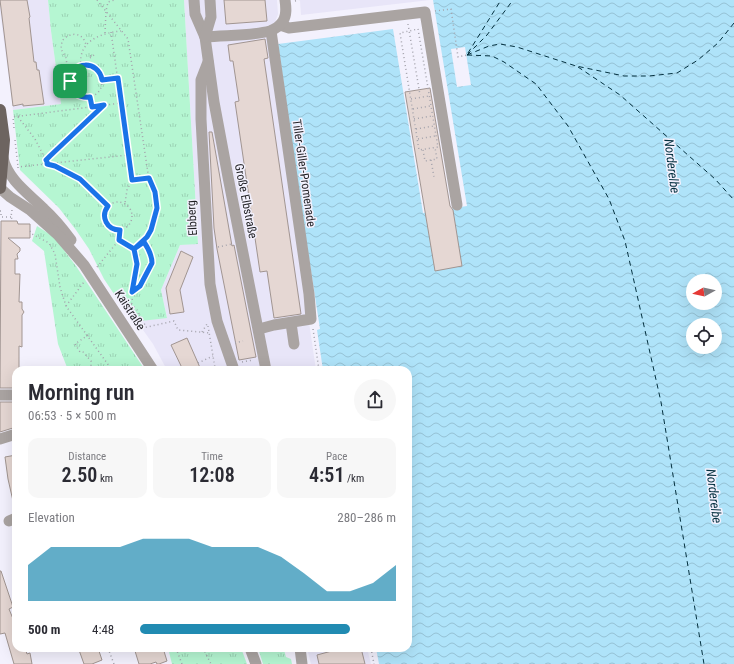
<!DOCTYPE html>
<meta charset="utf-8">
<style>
body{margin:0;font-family:"Roboto Condensed",sans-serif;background:#f7f7f7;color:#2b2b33;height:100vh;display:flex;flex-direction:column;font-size:15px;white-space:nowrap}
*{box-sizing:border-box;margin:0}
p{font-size:13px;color:#7c7c81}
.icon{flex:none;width:22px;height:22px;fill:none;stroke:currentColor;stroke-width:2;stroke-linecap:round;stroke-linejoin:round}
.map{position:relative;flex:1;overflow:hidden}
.side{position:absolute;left:12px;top:366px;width:400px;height:286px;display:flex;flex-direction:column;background:#fff;border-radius:12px;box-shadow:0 4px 16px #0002}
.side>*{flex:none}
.needle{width:26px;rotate:262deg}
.buttons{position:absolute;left:686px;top:274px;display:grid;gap:8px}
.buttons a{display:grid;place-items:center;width:36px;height:36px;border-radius:50%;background:#fff;box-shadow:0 4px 16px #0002;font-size:20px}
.pin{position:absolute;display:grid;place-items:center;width:34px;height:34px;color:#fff;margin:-17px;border-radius:8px;box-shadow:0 2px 6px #0006}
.round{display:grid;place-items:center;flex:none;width:42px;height:42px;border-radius:21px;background:#f7f7f7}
.overview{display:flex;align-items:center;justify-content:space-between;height:68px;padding:0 16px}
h1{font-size:22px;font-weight:600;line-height:30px}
.metrics{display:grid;grid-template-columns:repeat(3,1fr);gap:6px;height:68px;padding:4px 16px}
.metrics div{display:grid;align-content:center;border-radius:10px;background:#f7f7f7;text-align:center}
.metrics b{font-size:20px;font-weight:600}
.metrics small{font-size:11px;font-weight:400}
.metrics p{font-size:11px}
.chart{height:112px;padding:8px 16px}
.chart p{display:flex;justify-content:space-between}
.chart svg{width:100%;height:72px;margin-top:4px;fill:#218bb2;opacity:.7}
ul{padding:0 16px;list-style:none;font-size:13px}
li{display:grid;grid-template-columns:64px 48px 1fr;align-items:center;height:30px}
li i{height:10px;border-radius:5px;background:#218bb2}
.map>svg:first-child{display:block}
.built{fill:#e8e5f8}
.grass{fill:url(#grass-tufts)}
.water{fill:url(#water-waves);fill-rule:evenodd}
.pier{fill:#f3f1fd}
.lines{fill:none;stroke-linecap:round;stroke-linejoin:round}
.ferry{stroke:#03303f;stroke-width:1;stroke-dasharray:5 4;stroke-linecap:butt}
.building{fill:#e5d7d3;stroke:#a19591}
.path{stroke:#a4a3ac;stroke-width:1.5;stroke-dasharray:1 3;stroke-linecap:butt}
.minor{stroke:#aaa4a2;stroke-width:11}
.major{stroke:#6d6460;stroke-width:12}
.route-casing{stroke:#fff;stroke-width:8}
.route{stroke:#1a73e8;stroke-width:5}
.labels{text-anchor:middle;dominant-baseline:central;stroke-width:3;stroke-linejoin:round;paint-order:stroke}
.street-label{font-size:12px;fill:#1f1f23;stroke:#f3f1fd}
.water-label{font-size:13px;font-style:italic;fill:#03303f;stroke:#f3f1fd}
</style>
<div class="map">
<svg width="734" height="664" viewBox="0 0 734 664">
<defs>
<pattern id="grass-tufts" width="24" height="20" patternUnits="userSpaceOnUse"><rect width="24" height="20" fill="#b5f6d2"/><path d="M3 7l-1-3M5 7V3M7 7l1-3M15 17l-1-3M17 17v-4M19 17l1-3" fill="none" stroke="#9bd2b4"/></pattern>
<pattern id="water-waves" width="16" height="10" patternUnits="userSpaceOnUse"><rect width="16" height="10" fill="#afe3f9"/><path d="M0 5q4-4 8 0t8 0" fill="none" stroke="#96c2d5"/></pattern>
</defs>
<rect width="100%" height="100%" fill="#f3f1fd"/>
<g class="built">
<path d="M0,0H48L51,31L61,104L13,110L0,11Z"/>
<path d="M184,0H277L278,14L268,42L316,370H167L153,344L143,330L141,321L167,317L161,290L180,245L198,243Z"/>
<path d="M300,0H430L301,15Z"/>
<path d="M307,648H367L371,664H311Z"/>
</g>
<g class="grass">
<path d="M48,0H184L198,244L180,245L161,290L167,318L141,321L134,324L104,279L89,249L76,230L59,208L20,170L13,110L61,104L51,31Z"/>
<path d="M37,226L54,237L76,266L145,370H68L58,344L44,251L32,241Z"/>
<path d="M168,648H241L247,664H172Z"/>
<path d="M258,648H268L269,650L283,649L284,650L286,657L291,659L292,664H263Z"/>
</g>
<path class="water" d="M433,0H734V664H379L376,648H408V370H323L317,330L320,329L303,219L278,44L393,29L423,213L467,206ZM693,281H715V303H693ZM693,325H715V347H693Z"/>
<path class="pier" d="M465,47L471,85L457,87L451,49Z"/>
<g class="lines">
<g class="ferry">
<path d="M468,53L501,0"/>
<path d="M467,55L492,56L504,62L536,84L568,126L609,199L625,241L661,402L704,664"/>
<path d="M467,55L489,46L500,44L517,47L576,66L624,76H649L677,73L698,60L718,43L734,23"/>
<path d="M467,55L487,35L513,0"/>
<path d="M578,67L620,95L715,179L734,200"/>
</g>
</g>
<g class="building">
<path d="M0,0H27L30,17L29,18L34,62H36L37,70H39L44,104L23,106V104L13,106Z"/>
<path d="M224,0H265L267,21L226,24Z"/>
<path d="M265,39L268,58L264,59L301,314L274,318L267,271L260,272L235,102L239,101L233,61H230L228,45Z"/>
<path d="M430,88L450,206L453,210L462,266L435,271L405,92Z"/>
<path d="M209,132H212L232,246L234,245L256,357L239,360L217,249L214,228Z"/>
<path d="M1,221H17L18,224H30V238H8L20,248V251L17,254L18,259H15V274H20L19,302H22V309L24,312L22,315V347L19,346V370H16V388H0Z"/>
<path d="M181,251L193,257L180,290L184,312L170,314L166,288Z"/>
<path d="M187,338L198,363L201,370H183L171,345Z"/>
<path d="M0,402H16V427L0,432Z"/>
<path d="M16,455V501H13L8,479L5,457Z"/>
<path d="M0,571H1L13,607L9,609L16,626V648H25L27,654L30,653L32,664H14L5,633L0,634Z"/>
<path d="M84,648H98L102,660L92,664H84L79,650Z"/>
<path d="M144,648H163L167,661L159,664H157L156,662L150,664H139L135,651Z"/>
<path d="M352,648H361L365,664H319L317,655L339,649Z"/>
</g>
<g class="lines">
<g class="path">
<path d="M97,0L128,39L149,180L155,192L157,207L151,230L147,237L134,249"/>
<path d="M295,1L299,0"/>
<path d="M435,11L451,9L458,57L467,55"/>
<path d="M408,24L420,95"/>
<path d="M418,29L438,147L419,150L400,33Z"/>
<path d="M111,32L132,180L127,190L125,203"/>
<path d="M105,33L106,11L108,2L114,0"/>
<path d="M90,58L94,55L90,56"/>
<path d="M81,65C62,73 69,101 89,97C110,93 104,62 81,65C78,41 101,33 121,31"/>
<path d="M69,78L66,58L61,49L62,41C69,32 83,31 86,45"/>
<path d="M102,80L118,79"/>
<path d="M90,97L92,107"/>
<path d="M411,99L429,96"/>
<path d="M413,109L430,106"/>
<path d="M18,117L35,139L48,164"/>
<path d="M414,119L432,116"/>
<path d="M14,128L13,117L121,103"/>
<path d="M416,129L434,126"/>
<path d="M418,139L435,136"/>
<path d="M15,140L18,167"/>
<path d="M423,150L425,161L437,159L435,148"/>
<path d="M431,160L434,177"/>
<path d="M43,164L50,156L104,105"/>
<path d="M49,164L55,166L80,179L109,206"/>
<path d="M18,168V167L128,155"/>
<path d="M132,180L149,177"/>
<circle cx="118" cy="216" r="14"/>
<path d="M12,210L11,217L13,221"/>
<path d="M0,211H1V217H11"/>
<path d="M30,231L32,234L49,243L55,254L60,287L66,306L112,370"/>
<path d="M119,240C133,246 136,248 137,264L130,316"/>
<path d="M218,247L232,244"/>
<path d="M97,267L119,240L120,230"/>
<path d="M133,292C140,287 150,271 152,262C153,257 147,246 144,242"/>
<path d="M131,304L137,310L146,327"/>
<path d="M66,306L84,282"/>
<path d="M208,326L215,368"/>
<path d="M138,329L174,321L178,330L210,333"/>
<path d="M313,329L319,370"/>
<path d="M202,332L207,324"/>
<path d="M88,335L75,344L80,352H83L91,361V370"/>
<path d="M235,343L243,341"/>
<path d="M242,362L253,360"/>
<path d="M198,363L213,356"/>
<path d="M214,370L215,368L218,370"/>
<path d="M108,648L114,664"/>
<path d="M176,648L182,664"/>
<path d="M203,648L211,664"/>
<path d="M371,648L374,664"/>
</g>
<g class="minor">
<path d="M194,0L195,14L205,37L214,102L228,177L266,370"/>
<path d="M280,25L289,28L425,12L457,205"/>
<path d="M205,37C225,35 251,36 270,31C275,29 280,26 283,21C287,15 286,7 285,0"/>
<path d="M205,37L211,17L210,0"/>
<path d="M208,62L201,80V119L210,284L217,321L234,370"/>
<path d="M3,158C8,180 29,194 44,209C54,218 63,229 71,240"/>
<path d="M0,188L10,197L30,210L58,235L84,265L153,370"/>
<path d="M291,323L294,344"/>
<path d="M259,329L274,325L311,319L309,294L271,31"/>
<path d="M0,395H16"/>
<path d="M0,439L16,434"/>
<path d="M9,521L16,518"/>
<path d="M250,648L256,664"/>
<path d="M300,648L302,664"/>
</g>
<path class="major" d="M0,110L4,140L0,188"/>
</g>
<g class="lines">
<defs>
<path id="route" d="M70,81C71,93 79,98 90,97L92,107L104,105L50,156L46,160L48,164H47L55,166L80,179L108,206C100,217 107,230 120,230L119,240L134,249L144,242C148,248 152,256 152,263L140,286L132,292L137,264L134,249L147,237L151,230L157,208L155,192L149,178L132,180L118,78L102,80C99,60 71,60 70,81"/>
</defs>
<use href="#route" class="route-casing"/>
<use href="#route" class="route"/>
</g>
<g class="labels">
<g class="street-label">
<text transform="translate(304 173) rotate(82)">Tiller-Giller-Promenade</text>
<text transform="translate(246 201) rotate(79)">Große Elbstraße</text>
<text transform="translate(192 218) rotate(-93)">Elbberg</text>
<text transform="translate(130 310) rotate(57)">Kaistraße</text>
</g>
<g class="water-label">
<text transform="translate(672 166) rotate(83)">Norderelbe</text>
<text transform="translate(714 496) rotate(83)">Norderelbe</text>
</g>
</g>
</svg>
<div class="buttons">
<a><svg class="needle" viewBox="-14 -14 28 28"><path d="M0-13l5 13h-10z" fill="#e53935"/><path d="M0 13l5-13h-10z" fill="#7c7c81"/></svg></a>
<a><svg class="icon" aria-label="locate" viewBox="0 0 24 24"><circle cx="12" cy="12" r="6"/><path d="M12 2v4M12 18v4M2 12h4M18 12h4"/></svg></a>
</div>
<div class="pin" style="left:70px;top:81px;background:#1e9e55"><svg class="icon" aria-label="arrive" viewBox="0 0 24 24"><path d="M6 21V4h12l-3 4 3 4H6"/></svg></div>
<section class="side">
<div class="overview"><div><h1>Morning run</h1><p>06:53 · 5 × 500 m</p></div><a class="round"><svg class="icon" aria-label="share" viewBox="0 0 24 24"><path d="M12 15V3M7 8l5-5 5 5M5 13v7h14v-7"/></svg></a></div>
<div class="metrics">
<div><p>Distance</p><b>2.50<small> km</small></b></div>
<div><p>Time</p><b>12:08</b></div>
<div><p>Pace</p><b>4:51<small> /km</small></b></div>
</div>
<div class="chart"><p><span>Elevation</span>280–286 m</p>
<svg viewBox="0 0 160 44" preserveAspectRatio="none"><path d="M0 44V22L10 11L20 11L30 11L40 11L50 6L60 6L70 6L80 11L90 11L100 11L110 17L120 27L130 38L140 38L150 33L160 22V44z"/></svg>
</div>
<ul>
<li><b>500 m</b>4:48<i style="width:82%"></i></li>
</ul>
</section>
</div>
